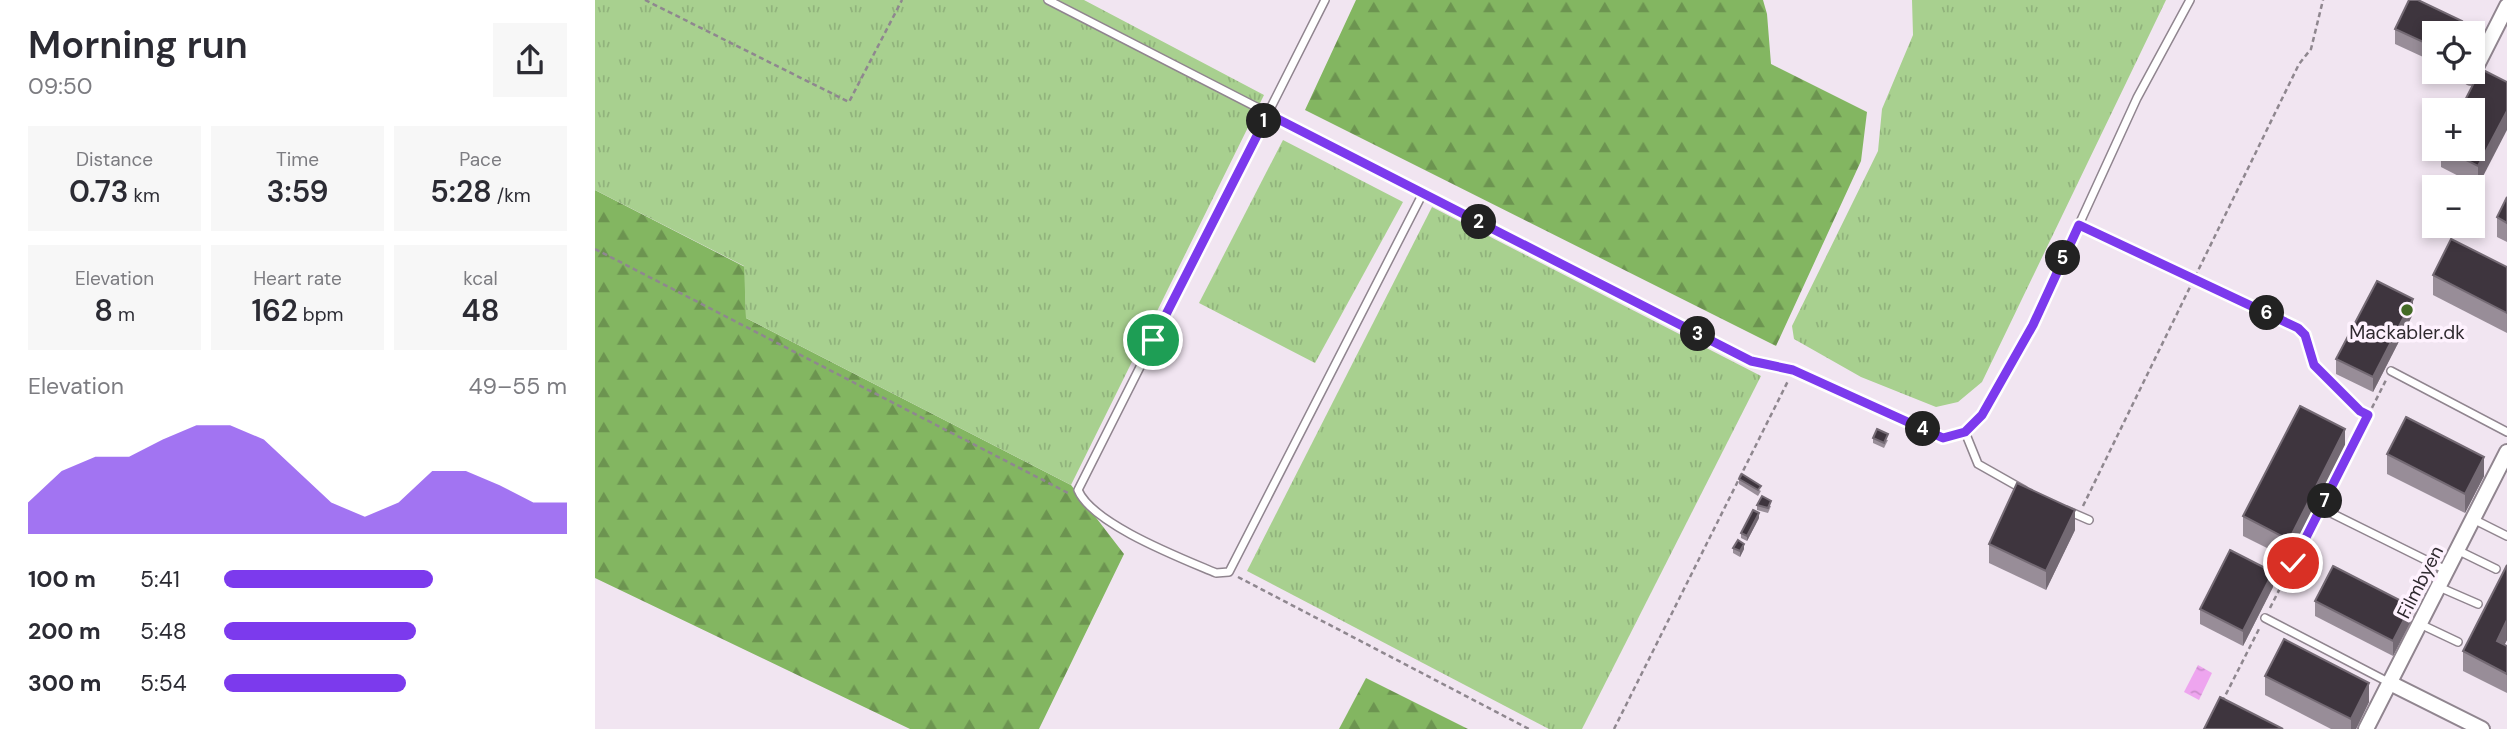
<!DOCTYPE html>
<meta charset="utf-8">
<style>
body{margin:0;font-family:"DM Sans",sans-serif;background:#f7f7f7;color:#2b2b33;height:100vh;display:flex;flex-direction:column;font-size:26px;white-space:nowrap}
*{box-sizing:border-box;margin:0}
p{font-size:23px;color:#7c7c81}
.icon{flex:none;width:38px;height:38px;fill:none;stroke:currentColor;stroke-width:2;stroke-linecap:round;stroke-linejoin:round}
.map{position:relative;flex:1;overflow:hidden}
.panel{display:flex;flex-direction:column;background:#fff;width:595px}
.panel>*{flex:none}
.fabs{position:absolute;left:1827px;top:21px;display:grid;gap:14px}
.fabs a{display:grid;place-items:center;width:63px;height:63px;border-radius:0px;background:#fff;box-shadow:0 4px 10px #0003;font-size:35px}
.pin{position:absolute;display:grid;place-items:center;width:60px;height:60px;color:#fff;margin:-30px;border:4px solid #fff;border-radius:50%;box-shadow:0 2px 7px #0007}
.km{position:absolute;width:35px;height:35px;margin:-18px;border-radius:50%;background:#222;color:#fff;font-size:19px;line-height:35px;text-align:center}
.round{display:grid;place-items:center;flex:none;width:74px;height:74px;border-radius:0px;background:#f7f7f7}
.summary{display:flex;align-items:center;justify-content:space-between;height:119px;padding:0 28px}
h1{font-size:38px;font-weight:600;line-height:52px}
.stats{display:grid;grid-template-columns:repeat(3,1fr);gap:10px;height:119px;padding:7px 28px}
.stats div{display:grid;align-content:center;border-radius:0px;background:#f7f7f7;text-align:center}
.stats b{font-size:30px;font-weight:600}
.stats small{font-size:19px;font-weight:400}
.stats p{font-size:19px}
.chart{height:196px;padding:14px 28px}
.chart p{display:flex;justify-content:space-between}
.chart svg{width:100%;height:126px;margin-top:7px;fill:#7c3aed;opacity:.7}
ul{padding:0 28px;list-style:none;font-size:23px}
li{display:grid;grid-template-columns:112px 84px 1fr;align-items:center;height:52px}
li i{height:18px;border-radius:9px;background:#7c3aed}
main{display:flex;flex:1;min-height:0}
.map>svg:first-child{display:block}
.forest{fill:url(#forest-firs)}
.park{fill:url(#park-tufts)}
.water{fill:url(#water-ripples)}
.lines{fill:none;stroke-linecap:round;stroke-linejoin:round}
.lane-casing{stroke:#90858f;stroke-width:10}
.street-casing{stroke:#90858f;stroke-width:18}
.path{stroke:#8f878f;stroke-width:2.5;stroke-dasharray:5 3.5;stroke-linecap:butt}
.lane{stroke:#fff;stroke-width:7}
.street{stroke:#fff;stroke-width:14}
.wall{fill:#988d98}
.shaded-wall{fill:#746a74}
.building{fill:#3e353e;stroke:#746a74;stroke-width:2}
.route-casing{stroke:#fff;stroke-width:14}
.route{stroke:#7c3aed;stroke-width:9}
.poi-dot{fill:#436a25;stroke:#fef2fe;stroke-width:2.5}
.labels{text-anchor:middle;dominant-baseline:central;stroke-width:7;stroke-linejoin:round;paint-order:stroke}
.poi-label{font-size:19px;fill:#2f2a2f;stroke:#fef2fe}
.street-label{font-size:19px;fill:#2f2a2f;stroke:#fef2fe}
</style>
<main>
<section class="panel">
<div class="summary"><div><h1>Morning run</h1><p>09:50</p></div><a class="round"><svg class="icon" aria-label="share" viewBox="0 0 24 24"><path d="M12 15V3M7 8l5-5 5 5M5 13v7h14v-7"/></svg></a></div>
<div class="stats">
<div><p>Distance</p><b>0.73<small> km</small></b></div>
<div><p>Time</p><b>3:59</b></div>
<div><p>Pace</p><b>5:28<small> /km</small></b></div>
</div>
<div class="stats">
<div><p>Elevation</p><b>8<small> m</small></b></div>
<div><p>Heart rate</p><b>162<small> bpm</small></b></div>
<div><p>kcal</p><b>48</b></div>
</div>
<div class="chart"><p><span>Elevation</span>49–55 m</p>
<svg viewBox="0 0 160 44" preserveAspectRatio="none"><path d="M0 44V33L10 22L20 17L30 17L40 11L50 6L60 6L70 11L80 22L90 33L100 38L110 33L120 22L130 22L140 27L150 33L160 33V44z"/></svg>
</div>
<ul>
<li><b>100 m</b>5:41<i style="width:61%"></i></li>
<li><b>200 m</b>5:48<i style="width:56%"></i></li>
<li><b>300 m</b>5:54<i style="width:53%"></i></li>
</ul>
</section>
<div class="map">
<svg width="1912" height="729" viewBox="0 0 1912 729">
<defs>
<pattern id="forest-firs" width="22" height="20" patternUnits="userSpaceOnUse" patternTransform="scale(1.75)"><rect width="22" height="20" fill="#83b661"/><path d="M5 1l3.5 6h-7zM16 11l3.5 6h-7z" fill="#6c9450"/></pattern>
<pattern id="park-tufts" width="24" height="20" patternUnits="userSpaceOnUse" patternTransform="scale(1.75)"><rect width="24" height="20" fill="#a8d08f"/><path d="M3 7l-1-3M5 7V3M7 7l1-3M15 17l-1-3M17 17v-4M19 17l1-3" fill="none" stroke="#91b37c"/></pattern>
<pattern id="water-ripples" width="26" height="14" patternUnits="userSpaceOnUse" patternTransform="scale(1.75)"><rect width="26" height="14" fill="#eea5ef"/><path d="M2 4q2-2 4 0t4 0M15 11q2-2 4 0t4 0" fill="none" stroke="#cc8ecd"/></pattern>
</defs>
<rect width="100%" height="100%" fill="#f1e5f1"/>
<g class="forest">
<path d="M761,0H1168L1172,14L1176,64L1272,112L1266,161L1181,346L710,110Z"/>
<path d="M0,190L150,267L151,318L476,485L529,554L444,729H315L0,578Z"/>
<path d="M771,678L873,729H744Z"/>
</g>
<g class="park">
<path d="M0,0H489L669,95L476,485L151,318L149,266L0,190Z"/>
<path d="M1317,0H1571L1387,382L1363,402L1341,407L1266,377L1199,339L1197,326L1283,151L1287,109L1318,35Z"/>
<path d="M688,140L808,202L720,363L604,303Z"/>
<path d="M837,207L1166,376L987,729H954L652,571Z"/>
</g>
<path class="water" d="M1603,665L1617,673L1604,700L1589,692Z"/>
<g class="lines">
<defs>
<g id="lane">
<path d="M453,0L1156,361L1198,370L1347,437L1370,432L1387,415L1438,325L1542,98L1595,0"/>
<path d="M730,0L483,490C497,524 586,558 621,573L634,572L828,193"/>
<path d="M1796,371L1912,432"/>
<path d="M1370,432L1383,464L1429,490"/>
<path d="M1726,508L1851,570"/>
<path d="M1471,510L1494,520"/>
<path d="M1878,519L1912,536"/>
<path d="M1862,550L1901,569"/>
<path d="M1844,587L1883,604"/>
<path d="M1670,618L1795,683"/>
<path d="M1825,624L1863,642"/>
</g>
<g id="street">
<path d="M1876,77L1912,6"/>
<path d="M1795,683L1887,729"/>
<path d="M1771,729L1912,452"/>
</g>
</defs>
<use href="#lane" class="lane-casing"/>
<use href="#street" class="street-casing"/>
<g class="path">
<path d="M50,0L254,102L307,0"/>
<path d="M1493,229L1703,328L1710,335L1719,365L1773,415"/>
<path d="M0,249L473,493"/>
<path d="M1731,499L1791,380"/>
<path d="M1488,506L1704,64L1716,49L1728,0"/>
<path d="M643,577L934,729"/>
<path d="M1675,608L1721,517"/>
<path d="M1627,702L1664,629"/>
<path d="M1019,729L1193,381"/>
</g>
<use href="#lane" class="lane"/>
<use href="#street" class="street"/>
</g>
<g class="wall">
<path d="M1800,29L1867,33H1839V62L1800,44Z"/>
<path d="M1912,82L1883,186L1846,167V149H1878Z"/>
<path d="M1912,197V242L1902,237V217Z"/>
<path d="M1912,267V333L1838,295V275Z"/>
<path d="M1818,314L1778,392L1741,374V359Z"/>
<path d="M1278,438L1293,440L1289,448L1278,443Z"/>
<path d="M1750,449L1694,559L1648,536V516Z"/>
<path d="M1792,454L1889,476L1870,513L1792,474Z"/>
<path d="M1144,479L1166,491L1163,496L1144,484Z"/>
<path d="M1162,505L1176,506L1173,513L1162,510Z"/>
<path d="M1164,518L1152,541L1146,538V533Z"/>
<path d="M1480,530L1451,590L1394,563V544Z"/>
<path d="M1138,548L1149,549L1145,557L1138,553Z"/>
<path d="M1912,565V640L1909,645L1912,646V693L1868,671V651Z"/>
<path d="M1678,587L1648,646L1605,624V609Z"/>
<path d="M1720,601L1816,621L1798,656L1720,616Z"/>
<path d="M1670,676L1774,702L1761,729H1736L1670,695Z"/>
</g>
<g class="shaded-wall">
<path d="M1867,21V33H1862Z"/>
<path d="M1912,111V130L1883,186V166Z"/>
<path d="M1818,299V314L1778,392V377Z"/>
<path d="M1750,429V449L1694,559V540Z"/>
<path d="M1889,457V476L1870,513V494Z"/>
<path d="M1480,510V530L1451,590V571Z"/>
<path d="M1164,513V518L1152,541V536Z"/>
<path d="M1149,544V549L1145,557V551Z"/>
<path d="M1678,572V587L1648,646V631Z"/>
<path d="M1816,606V621L1798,656V641Z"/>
<path d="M1912,620V640L1902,660V641Z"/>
<path d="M1774,683V702L1761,729H1756V719Z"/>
</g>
<g class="building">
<path d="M1814,0H1823L1867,21L1862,33H1839V47L1800,29Z"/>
<path d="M1886,69L1912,82V111L1883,166L1849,149H1878V110H1865Z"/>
<path d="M1912,197V223L1902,217Z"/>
<path d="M1856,239L1912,267V313L1838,275Z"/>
<path d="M1782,281L1818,299L1778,377L1741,359Z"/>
<path d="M1705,406L1750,429L1694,540L1648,516Z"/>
<path d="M1811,417L1889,457L1870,494L1792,454Z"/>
<path d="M1282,429L1293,434L1289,443L1278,438Z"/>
<path d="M1147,474L1166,486L1163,490L1144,479Z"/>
<path d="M1422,483L1480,510L1451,571L1394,544Z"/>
<path d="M1167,496L1176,501L1173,508L1162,505Z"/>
<path d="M1158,510L1164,513L1152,536L1146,533Z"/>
<path d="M1143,540L1149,544L1145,551L1138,548Z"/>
<path d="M1635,550L1678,572L1648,631L1605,609Z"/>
<path d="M1912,565V620L1902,641L1912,646V674L1868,651Z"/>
<path d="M1738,566L1816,606L1798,641L1720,601Z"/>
<path d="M1689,639L1774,683L1756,719L1670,676Z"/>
<path d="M1625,697L1688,729H1609Z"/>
</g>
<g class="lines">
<defs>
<path id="route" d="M558,340L673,114L1156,361L1198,370L1348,438L1370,432L1387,415L1438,325L1484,225L1703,328L1710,335L1719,365L1765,411L1773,415L1698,563"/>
</defs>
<use href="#route" class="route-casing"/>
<use href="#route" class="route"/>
</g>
<circle class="poi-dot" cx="1812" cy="310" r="7"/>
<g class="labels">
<g class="poi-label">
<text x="1812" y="332">Mackabler.dk</text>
</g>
<g class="street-label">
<text transform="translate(1825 582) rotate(-63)">Filmbyen</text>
</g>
</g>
</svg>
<div class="fabs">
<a><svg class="icon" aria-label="locate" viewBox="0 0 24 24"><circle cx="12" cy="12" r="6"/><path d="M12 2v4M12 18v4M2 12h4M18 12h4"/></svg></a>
<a>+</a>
<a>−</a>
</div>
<div class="pin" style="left:558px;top:340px;background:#1e9e55"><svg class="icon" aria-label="arrive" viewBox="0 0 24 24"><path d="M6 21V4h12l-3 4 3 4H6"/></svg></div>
<div class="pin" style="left:1698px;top:563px;background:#d93025"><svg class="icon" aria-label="check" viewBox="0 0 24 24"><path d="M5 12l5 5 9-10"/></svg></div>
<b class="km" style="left:669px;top:121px">1</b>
<b class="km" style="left:884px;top:222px">2</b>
<b class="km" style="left:1103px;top:334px">3</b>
<b class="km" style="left:1328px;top:429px">4</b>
<b class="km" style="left:1468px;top:258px">5</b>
<b class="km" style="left:1672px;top:313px">6</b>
<b class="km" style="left:1730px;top:501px">7</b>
</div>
</main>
